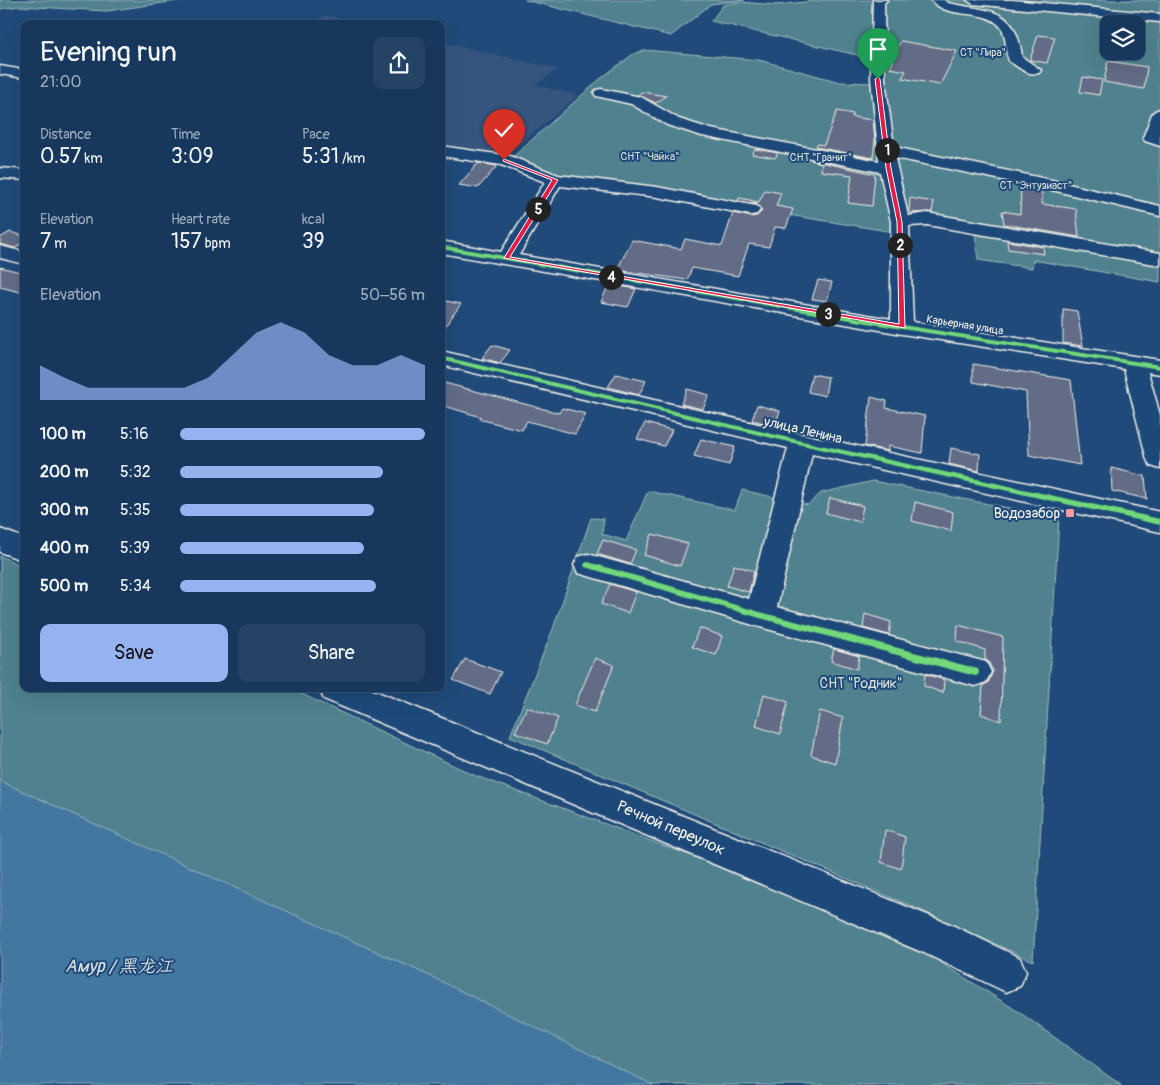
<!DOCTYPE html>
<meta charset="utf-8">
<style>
body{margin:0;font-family:Pangolin,"LXGW WenKai TC",sans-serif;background:#244365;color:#f1f3f6;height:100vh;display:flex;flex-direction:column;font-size:19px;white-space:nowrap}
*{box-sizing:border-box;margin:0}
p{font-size:16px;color:#9eacbb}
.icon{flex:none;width:28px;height:28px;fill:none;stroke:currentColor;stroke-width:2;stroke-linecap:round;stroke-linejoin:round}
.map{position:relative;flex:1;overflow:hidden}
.panel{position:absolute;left:20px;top:20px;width:425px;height:672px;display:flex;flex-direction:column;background:#17385c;border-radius:10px;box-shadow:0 5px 20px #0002,0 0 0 1px #365272}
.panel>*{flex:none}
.buttons{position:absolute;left:1100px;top:15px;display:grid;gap:10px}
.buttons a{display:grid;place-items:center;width:45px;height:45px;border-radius:10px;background:#17385c;box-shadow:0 5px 20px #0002,0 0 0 1px #365272;font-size:25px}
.pin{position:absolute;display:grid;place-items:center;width:42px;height:42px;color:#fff;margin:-51px -21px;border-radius:50% 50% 50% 0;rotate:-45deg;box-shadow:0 0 5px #0007}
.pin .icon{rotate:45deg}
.km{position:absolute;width:25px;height:25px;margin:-12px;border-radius:50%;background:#222;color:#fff;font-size:14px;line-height:25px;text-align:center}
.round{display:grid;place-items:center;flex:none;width:52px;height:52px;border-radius:10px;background:#244365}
.summary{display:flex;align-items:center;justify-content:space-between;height:85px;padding:0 20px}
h1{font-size:28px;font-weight:600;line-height:38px}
.metrics{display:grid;grid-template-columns:repeat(3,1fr);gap:8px;height:85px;padding:5px 20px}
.metrics div{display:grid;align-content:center}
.metrics b{font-size:21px;font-weight:600}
.metrics small{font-size:14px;font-weight:400}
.metrics p{font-size:14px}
.chart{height:140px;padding:10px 20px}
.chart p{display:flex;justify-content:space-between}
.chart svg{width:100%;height:90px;margin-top:5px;fill:#95b2f1;opacity:.7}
.primary-button{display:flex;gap:10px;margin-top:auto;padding:10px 20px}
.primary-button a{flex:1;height:58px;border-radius:10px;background:#95b2f1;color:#111;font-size:20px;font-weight:600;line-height:58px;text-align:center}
.primary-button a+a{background:#244365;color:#f1f3f6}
ul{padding:0 20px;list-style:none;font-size:16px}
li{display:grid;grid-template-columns:80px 60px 1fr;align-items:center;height:38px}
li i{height:12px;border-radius:6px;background:#95b2f1}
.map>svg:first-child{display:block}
.built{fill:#34547e}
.green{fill:#4f828e;stroke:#a2babb;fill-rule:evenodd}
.water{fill:#4378a0;stroke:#8aa8bd}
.building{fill:#646c87;stroke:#f4f1e8}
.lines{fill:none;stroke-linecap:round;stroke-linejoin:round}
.minor-casing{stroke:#f4f1e8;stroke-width:3}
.minor{fill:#1f4a7a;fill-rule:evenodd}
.cycleway-casing{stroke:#1f4a7a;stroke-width:3}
.cycleway{fill:#71d979;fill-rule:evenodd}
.route{fill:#e11d48;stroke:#fff}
.poi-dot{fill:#ff9aa2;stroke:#1f4a7a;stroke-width:2}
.labels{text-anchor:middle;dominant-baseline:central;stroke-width:4;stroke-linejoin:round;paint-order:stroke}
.far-park-label{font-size:11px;fill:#dbe0da;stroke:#1f4a7a}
.far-street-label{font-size:11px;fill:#f4f1e8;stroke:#1f4a7a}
.street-label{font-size:14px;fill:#f4f1e8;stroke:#1f4a7a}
.poi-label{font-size:14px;fill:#f4f1e8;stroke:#1f4a7a;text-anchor:end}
.park-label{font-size:14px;fill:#dbe0da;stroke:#1f4a7a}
.near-street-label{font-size:16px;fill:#f4f1e8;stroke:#1f4a7a}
.near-water-label{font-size:18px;font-style:italic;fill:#d9dfdd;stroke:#1f4a7a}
</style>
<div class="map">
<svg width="1160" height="1085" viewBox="0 0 1160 1085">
<rect width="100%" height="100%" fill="#1f4a7a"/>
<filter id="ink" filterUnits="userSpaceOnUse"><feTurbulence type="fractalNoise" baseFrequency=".02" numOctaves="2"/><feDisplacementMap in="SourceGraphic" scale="10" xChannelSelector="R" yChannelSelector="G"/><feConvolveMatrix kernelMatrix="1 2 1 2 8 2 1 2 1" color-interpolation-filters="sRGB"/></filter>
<g filter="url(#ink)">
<g class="built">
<path d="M326,15L363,24H307Z"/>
<path d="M441,42L558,69L535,85L579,95L504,157L441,148Z"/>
</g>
<g class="green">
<path d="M0,0H184L107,11L19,6L0,9Z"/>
<path d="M525,0H745L711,4L671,36Z"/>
<path d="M825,0H1160V282L1033,260L1032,268L978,260L975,232L927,223L913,224L894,232L764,211L755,213L655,195L562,185L506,163L600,79L632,55L644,50L759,60L840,82L872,83L869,64L857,55L711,21L723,5L740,2L776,5ZM1109,24H1136V51H1109Z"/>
<path d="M873,481L1059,518L1033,961L909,905L510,736L553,629L591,518L604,519L602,534L626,541L648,491L735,510L742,490L808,505L821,493Z"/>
<path d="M0,556L24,567V689H291L476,776L888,929L1019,1012L1121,1085H653L432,977L0,781Z"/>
</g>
<path class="water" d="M0,781L432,977L653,1085H0Z"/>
<g class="building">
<path d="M1038,35L1055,37L1047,63L1030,60Z"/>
<path d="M901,41L957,51L940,85L902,78L906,71L890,68L894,60H890Z"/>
<path d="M1108,61L1147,67L1144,89L1104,82Z"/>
<path d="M1083,77L1102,80L1099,95L1080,92Z"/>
<path d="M641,92L666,96L656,103L638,95Z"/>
<path d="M837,111L853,114L852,117L873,120L875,140L873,158L816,147L817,144L824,145Z"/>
<path d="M755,149L778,153L775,158L752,154Z"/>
<path d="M811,160L875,174L872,206L848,203L852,175L821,171L822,163Z"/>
<path d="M478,163L497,166L478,188L459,185Z"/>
<path d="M1021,186L1042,190V204L1076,209L1079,237L1004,224L1002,211L1020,214Z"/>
<path d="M765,190L781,193L776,206L793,209L786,228L775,227L769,247L749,244L738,276L692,268L687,280L617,270L632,240L681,249L685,239L722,246L733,213L751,217L757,216L762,211L757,204L738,201L739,198L759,202Z"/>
<path d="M910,198L934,202L932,212L909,213Z"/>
<path d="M10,232L24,236V242L15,248L0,244V238Z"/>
<path d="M1007,241L1043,247L1044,254L1008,249Z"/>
<path d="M0,267L24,273V293L0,287Z"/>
<path d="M818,280L832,282L827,301L812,299Z"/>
<path d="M609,284L636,289L628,307L601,302Z"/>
<path d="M441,300L461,304L441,332Z"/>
<path d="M1063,309L1077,311L1083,346L1063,343Z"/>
<path d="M492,345L510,350L500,363L482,358Z"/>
<path d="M973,364L1071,380L1080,465L1029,455L1026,392L973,382Z"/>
<path d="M616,374L646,381L639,395L608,387Z"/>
<path d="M812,374L828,377L825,396L808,392Z"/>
<path d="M441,382L559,413L562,408L586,414L575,434L527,421L522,430L479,419L481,417L441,405Z"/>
<path d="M687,389L709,395L703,409L681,404Z"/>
<path d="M871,397L887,401L886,408L925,416L922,453L888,446V451L865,446Z"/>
<path d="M757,405L780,411L775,426L752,420Z"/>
<path d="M645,423L672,430L664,446L637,439Z"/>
<path d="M701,439L735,447L729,465L694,456Z"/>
<path d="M951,448L980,454L979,471L949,464Z"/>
<path d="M1111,468L1145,476L1147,499L1112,491Z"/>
<path d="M830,498L863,506L860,522L826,513Z"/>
<path d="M915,502L953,512L951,531L912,521Z"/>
<path d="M652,534L688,544L680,566L644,555Z"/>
<path d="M603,540L636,550L630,564L597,554Z"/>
<path d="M734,565L754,571L749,592L727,586Z"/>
<path d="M610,584L636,592L628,613L601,604Z"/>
<path d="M865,614L891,622L889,635L863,628Z"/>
<path d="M958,625L1003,637L1001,721L981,714L983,685L988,683L993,671L988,661L985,660V650L957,641Z"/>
<path d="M699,628L722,636L716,655L692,647Z"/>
<path d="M834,649L859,656L857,669L831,661Z"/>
<path d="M595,658L614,665L595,712L575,705Z"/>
<path d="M465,659L501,672L490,694L453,680Z"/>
<path d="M925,674L944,680L943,693L924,686Z"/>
<path d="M764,694L788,702L780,734L756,726Z"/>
<path d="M527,707L558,718L547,744L515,732Z"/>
<path d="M820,711L843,718L835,763L811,755Z"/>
<path d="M885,830L905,837L901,869L881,862Z"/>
</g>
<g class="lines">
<defs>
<g id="minor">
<path d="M873,0H887L884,3L885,79L894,147L1056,181L1160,206V216L1056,191L895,158L908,216L927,213L1160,253V265L927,225L909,226L913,322L1160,360V374L1148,372L1160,415V469L1151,466L1147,460L1124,369L902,334L441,253V241L501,252L545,182L501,165L441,156V146L510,156L558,175L657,187L751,205L757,206L760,210L757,214L751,215L657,197L560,186L519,255L891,319V222L880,172L702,136L667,125L631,104L596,96L594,93L596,90L601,89L641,97L679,119L711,129L879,161L871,79Z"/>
<path d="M931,0H944L948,3C990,12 1016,6 1022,57L1041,70L1039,73C1028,76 1019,67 1010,62C1003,51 1009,36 999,25C983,8 947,20 931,0Z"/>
<path d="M967,0H1012L1160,14V22L973,4Z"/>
<path d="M0,66L24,70V78L0,74Z"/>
<path d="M1160,109V146L1145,141L1143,138L1152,114L1155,111Z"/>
<path d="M0,168L24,170V180L0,178Z"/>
<path d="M0,246L24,252V264L0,258Z"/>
<path d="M441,351L802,434L1160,512V532L812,454L777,607L986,662L991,672L986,682L975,686L760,627L578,573L574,565L578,557L588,554L749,599L788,448L441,365Z"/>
<path d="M0,529L24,538V561L0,552Z"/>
<path d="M319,689H370L952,925L1020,958L1026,972L1020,986L1006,992L924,953L324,699Z"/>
</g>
</defs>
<use href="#minor" class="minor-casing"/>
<use href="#minor" class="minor"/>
<defs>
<g id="cycleway">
<path d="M441,245L902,325L1160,365V369L902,329L441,249Z"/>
<path d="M441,356L802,441L1160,519V525L802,445L441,360Z"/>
<path d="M588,562L760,612L975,668L978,669L979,672L978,675L975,676L760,618L585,567L584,565L585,563Z"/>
</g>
</defs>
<use href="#cycleway" class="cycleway-casing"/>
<use href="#cycleway" class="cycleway"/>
</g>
</g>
<path class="route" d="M878,77L880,79L891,168L902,222L905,328L504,258L552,180L503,161L504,159L558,180L510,257L899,324L897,222L886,168L875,79Z"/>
<rect class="poi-dot" x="1065" y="508" width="10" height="10" rx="2.5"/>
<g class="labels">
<g class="far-park-label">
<text x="983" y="52">СТ "Лира"</text>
<text x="650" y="156">СНТ "Чайка"</text>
<text x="821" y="157">СНТ "Гранит"</text>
<text x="1036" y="185">СТ "Энтузиаст"</text>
</g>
<g class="far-street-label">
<text transform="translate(965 325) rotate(9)">Карьерная улица</text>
</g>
<g class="street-label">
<text transform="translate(803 430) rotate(13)">улица Ленина</text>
</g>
<g class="poi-label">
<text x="1060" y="513">Водозабор</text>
</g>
<g class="park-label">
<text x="861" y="683">СНТ "Родник"</text>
</g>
<g class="near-street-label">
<text transform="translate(671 828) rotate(23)">Речной переулок</text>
</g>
<g class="near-water-label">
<text x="119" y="966">Амур / 黑龙江</text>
</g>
</g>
</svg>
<div class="buttons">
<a><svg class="icon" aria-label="layers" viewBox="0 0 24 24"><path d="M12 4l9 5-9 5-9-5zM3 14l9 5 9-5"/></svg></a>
</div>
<div class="pin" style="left:878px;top:79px;background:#1e9e55"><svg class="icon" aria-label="arrive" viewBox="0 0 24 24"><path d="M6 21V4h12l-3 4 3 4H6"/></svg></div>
<div class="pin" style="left:504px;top:160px;background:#d93025"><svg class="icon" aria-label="check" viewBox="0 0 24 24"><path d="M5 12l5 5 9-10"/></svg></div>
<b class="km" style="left:887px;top:150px">1</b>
<b class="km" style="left:900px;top:245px">2</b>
<b class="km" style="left:828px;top:314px">3</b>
<b class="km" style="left:611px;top:277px">4</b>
<b class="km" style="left:538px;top:209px">5</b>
<section class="panel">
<div class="summary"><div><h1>Evening run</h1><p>21:00</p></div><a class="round"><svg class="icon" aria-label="share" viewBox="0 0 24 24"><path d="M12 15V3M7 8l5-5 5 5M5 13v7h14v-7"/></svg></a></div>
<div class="metrics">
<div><p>Distance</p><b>0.57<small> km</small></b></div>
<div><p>Time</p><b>3:09</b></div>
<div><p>Pace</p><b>5:31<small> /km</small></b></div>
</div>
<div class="metrics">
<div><p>Elevation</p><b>7<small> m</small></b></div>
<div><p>Heart rate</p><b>157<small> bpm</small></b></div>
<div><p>kcal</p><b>39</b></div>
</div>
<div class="chart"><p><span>Elevation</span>50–56 m</p>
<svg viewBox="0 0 160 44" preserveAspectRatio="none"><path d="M0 44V27L10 33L20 38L30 38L40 38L50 38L60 38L70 33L80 22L90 11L100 6L110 11L120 22L130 27L140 27L150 22L160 27V44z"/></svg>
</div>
<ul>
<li><b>100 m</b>5:16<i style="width:100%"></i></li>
<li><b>200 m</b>5:32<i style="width:83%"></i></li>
<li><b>300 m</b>5:35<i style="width:79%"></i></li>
<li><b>400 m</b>5:39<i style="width:75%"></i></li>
<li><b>500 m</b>5:34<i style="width:80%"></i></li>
</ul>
<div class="primary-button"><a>Save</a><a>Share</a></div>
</section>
</div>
